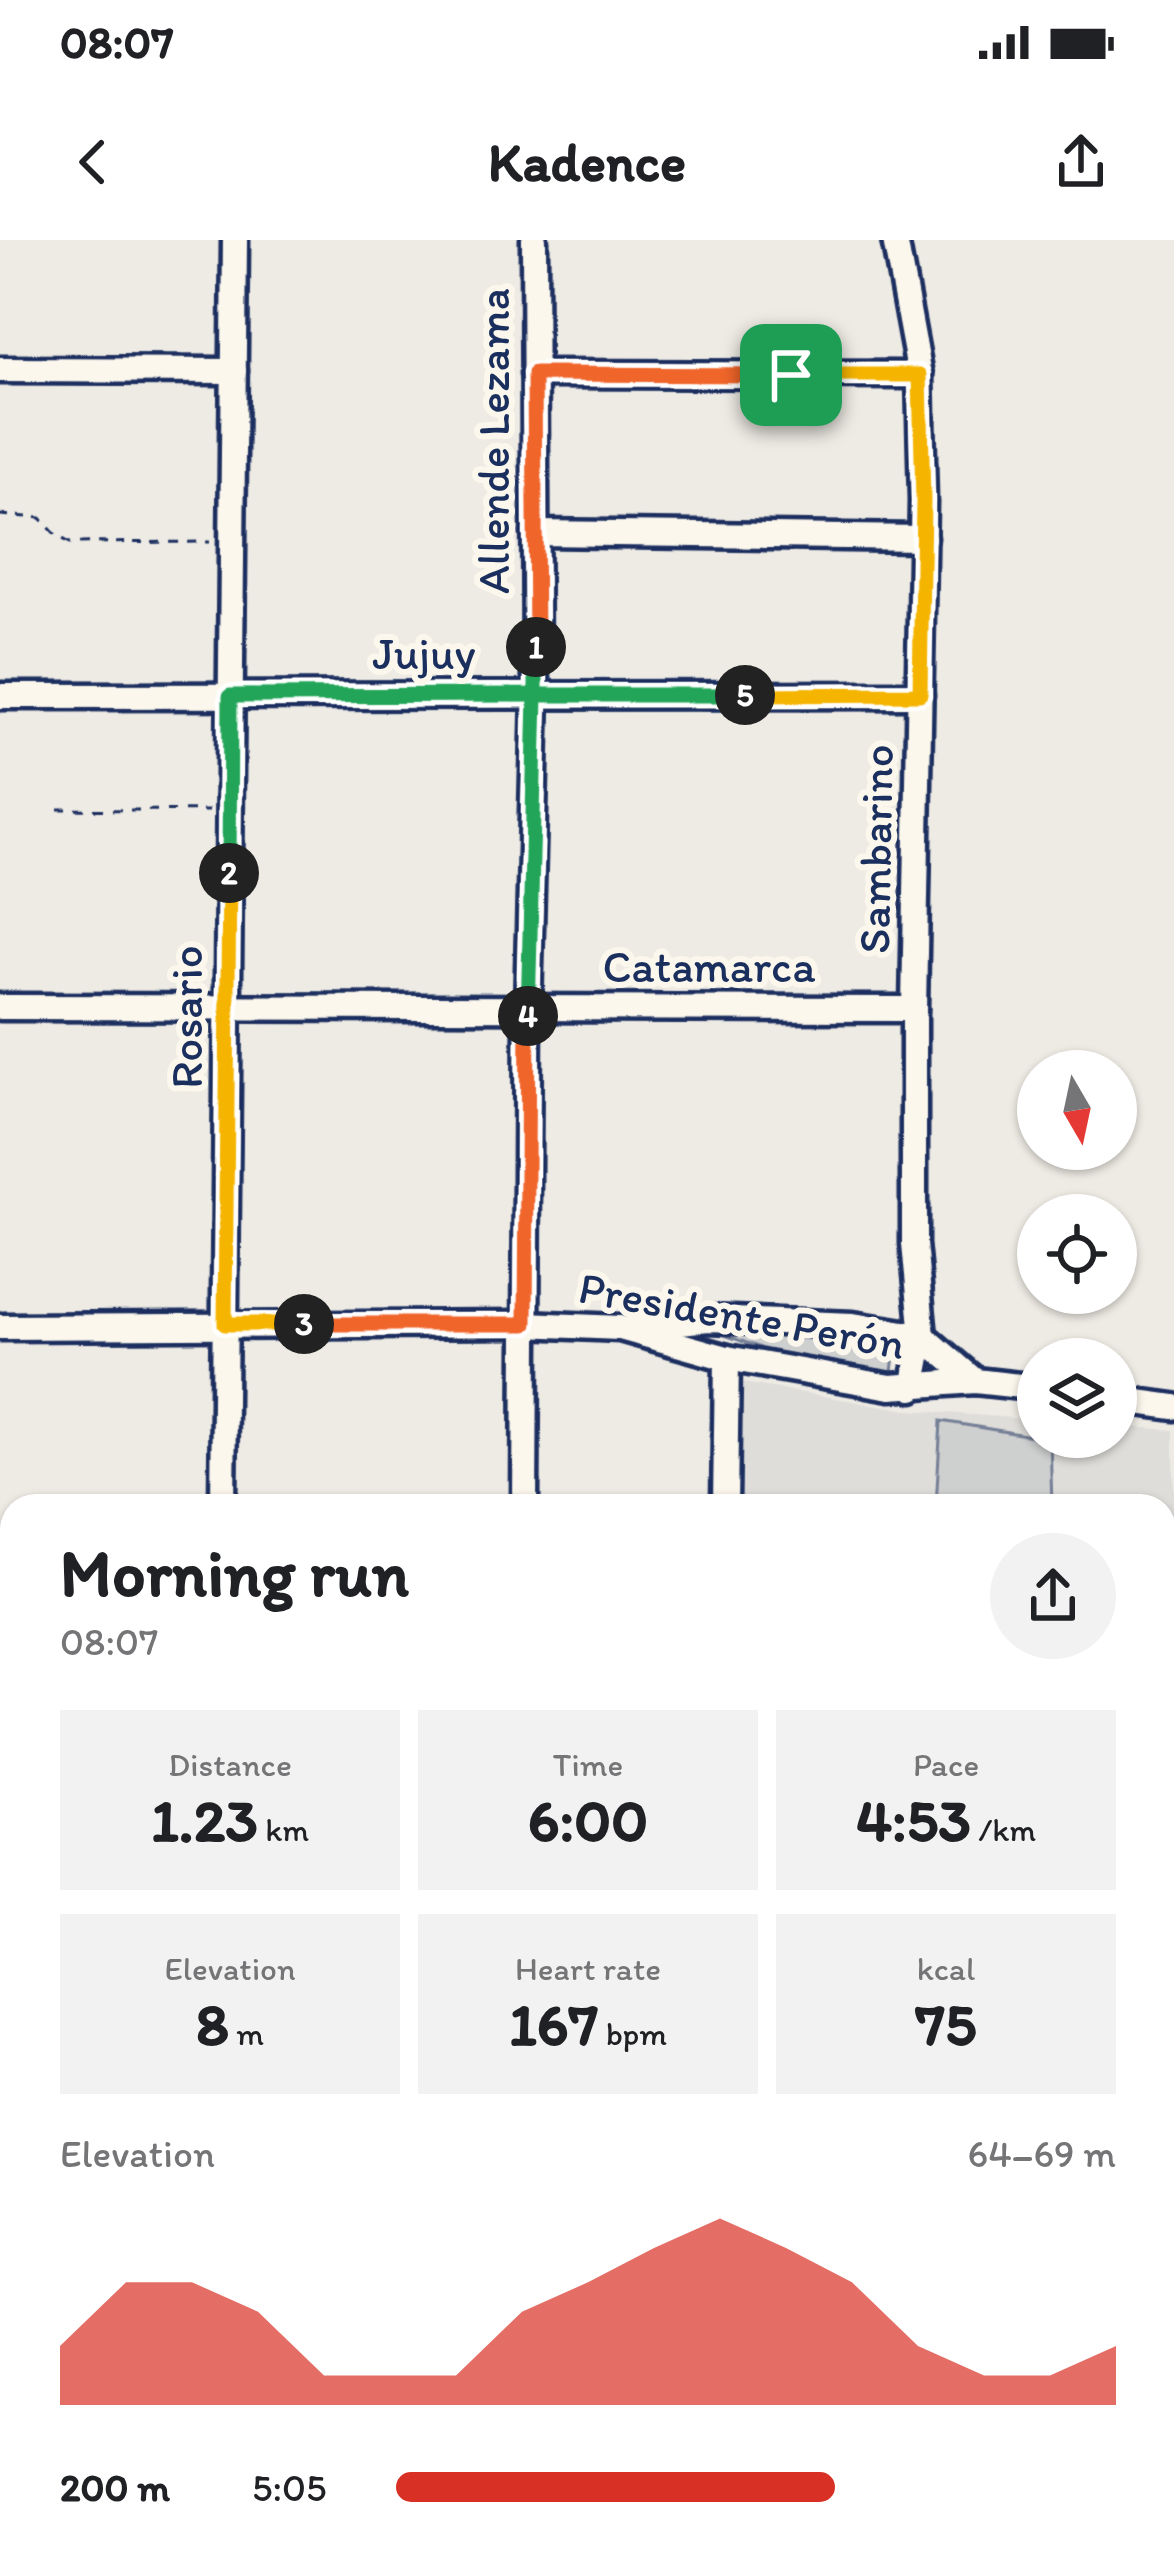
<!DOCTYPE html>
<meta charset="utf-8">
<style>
body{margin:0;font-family:Itim,sans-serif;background:#f2f2f2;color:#202124;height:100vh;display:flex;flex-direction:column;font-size:45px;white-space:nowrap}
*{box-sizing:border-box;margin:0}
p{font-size:39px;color:#757577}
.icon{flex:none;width:66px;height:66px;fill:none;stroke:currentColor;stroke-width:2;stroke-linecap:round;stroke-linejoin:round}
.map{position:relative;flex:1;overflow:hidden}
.side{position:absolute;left:0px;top:1254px;width:1176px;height:1065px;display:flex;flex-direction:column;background:#fff;border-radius:36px 36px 0 0;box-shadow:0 3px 9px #0004}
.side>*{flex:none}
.needle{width:78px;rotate:171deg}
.tools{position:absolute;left:1017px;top:810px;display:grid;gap:24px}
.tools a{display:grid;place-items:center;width:120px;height:120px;border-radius:50%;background:#fff;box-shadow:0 3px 9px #0004;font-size:60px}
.pin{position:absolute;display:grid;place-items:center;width:102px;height:102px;color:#fff;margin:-51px;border-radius:24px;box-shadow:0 6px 18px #0006}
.km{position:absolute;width:60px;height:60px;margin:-30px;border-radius:50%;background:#222;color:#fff;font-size:33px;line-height:60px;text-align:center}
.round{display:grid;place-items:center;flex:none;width:126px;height:126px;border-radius:63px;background:#f2f2f2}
.head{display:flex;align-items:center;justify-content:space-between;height:204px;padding:0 60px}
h1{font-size:66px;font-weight:700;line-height:90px}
.metrics{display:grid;grid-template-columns:repeat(3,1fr);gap:18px;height:204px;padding:12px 60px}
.metrics div{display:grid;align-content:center;border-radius:0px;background:#f2f2f2;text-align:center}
.metrics b{font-size:60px;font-weight:700}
.metrics small{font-size:33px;font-weight:400}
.metrics p{font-size:33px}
.chart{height:336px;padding:24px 60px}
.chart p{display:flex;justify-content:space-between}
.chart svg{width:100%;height:216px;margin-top:12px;fill:#d93025;opacity:.7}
ul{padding:0 60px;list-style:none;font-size:39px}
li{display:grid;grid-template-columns:192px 144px 1fr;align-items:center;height:90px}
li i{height:30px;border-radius:15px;background:#d93025}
.status{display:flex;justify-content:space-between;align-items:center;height:84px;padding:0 60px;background:#fff;direction:ltr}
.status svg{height:33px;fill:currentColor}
header{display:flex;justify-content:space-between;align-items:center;height:156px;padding:0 60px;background:#fff;font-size:54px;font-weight:700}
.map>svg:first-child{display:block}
.built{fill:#deddda}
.green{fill:#cecfcf;stroke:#747f96;stroke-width:3}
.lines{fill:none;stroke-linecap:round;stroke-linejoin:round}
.minor-casing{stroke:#1b2f5e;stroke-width:33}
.path{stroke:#1b2f5e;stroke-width:3;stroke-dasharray:9 9;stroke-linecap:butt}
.minor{stroke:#fbf7ec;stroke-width:24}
.split-1-casing{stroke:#fff;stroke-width:24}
.split-2-casing{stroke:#fff;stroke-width:24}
.split-3-casing{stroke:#fff;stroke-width:24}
.split-4-casing{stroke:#fff;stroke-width:24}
.split-5-casing{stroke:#fff;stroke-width:24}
.split-6-casing{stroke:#fff;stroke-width:24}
.split-1{stroke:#f0652b;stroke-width:15}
.split-2{stroke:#22a559;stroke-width:15}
.split-3{stroke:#f5b400;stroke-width:15}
.split-4{stroke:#f0652b;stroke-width:15}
.split-5{stroke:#22a559;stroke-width:15}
.split-6{stroke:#f5b400;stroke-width:15}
.labels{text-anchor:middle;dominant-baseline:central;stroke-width:12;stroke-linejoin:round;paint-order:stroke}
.street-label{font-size:45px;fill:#1b2f5e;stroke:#fbf7ec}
</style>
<div class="status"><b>08:07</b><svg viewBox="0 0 49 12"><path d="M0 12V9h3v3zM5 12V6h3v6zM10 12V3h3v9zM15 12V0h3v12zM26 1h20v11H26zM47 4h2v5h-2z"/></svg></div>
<header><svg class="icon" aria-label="back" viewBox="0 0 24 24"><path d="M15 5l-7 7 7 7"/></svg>Kadence<svg class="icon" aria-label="share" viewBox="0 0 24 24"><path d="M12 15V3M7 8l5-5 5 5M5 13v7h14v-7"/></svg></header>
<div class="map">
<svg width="1174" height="2318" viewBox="0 0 1174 2318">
<rect width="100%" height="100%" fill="#eeebe4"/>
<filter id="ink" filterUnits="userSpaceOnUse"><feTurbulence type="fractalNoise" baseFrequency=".00833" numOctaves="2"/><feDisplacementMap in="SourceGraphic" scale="24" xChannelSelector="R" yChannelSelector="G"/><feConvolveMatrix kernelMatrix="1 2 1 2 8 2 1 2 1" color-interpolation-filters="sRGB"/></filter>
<g filter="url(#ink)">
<path class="built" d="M742,1143L910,1170L1038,1180V1197H1116V1186L1174,1190V2318H736V2307H1164V1266H742Z"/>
<g class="green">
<path d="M764,1088L896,1099L892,1132L780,1115L722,1094Z"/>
<path d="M941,1181L1050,1199L1052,1266H936Z"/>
<rect x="1164" y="1477" width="10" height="540"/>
</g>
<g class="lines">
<defs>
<g id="minor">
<path d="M895,0L920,135L923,261L914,769V1004L923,1096L913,1148"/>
<path d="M0,130L234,131"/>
<path d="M534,134L920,135"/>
<path d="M535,293L923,298"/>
<path d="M0,456L920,455"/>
<path d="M0,767L914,769"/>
<path d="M0,1087L526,1084L620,1088L727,1118L891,1147L975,1141L1038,1148"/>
<path d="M634,1087L708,1079L853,1085L892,1091L923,1096L975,1141"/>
<path d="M1116,1159L1174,1167"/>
<path d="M223,1266L235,0"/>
<path d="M525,1266L528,768L536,455L534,0"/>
<path d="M725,1266L727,1118"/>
<path d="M0,1408H12"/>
<path d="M0,1725H12"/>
<path d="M0,2029H12"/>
<path d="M0,2046H12"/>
<path d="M1164,2046H1174"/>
<path d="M520,2307V2318"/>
<path d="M222,2318V2307"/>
<path d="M713,2318L714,2307"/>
</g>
</defs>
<use href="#minor" class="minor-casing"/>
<g class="path">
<path d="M0,275L41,278L56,295L70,303L210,302"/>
<path d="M58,569L209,571"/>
</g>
<use href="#minor" class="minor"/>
</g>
</g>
<g class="lines" filter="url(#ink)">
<defs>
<path id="split-1" d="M536,407L534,134L791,135"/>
<path id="split-2" d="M229,633L230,456L536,455V407"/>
<path id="split-3" d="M229,633L225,1084H304"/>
<path id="split-4" d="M304,1084H526L528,776"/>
<path id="split-5" d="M528,776L536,455H745"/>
<path id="split-6" d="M745,455L920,454L923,261L920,135H791"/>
</defs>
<use href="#split-1" class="split-1-casing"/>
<use href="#split-2" class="split-2-casing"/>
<use href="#split-3" class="split-3-casing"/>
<use href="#split-4" class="split-4-casing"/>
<use href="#split-5" class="split-5-casing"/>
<use href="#split-6" class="split-6-casing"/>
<use href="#split-1" class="split-1"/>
<use href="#split-2" class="split-2"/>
<use href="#split-3" class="split-3"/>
<use href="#split-4" class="split-4"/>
<use href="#split-5" class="split-5"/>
<use href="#split-6" class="split-6"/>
</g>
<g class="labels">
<g class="street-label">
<text transform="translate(493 201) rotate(-90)">Allende Lezama</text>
<text x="424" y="413">Jujuy</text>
<text transform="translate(875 609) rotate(-89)">Sambarino</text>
<text x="709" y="726">Catamarca</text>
<text transform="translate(186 777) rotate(-90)">Rosario</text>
<text transform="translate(742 1075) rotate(10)">Presidente Perón</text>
</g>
</g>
</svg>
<div class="tools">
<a><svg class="needle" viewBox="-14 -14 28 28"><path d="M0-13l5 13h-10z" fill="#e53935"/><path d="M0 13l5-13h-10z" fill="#757577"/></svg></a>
<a><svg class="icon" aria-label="locate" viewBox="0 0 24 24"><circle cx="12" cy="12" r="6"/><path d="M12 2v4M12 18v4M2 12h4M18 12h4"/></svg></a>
<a><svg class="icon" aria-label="layers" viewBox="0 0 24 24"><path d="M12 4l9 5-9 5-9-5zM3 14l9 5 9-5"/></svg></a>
</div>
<div class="pin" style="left:791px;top:135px;background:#1e9e55"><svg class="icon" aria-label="arrive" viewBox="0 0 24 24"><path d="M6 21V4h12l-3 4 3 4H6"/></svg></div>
<b class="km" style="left:536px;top:407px">1</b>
<b class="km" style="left:229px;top:633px">2</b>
<b class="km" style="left:304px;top:1084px">3</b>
<b class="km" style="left:528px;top:776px">4</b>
<b class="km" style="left:745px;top:455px">5</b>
<section class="side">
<div class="head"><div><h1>Morning run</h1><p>08:07</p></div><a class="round"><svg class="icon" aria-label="share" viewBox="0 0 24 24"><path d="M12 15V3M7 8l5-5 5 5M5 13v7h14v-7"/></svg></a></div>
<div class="metrics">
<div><p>Distance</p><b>1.23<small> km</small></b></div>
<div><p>Time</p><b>6:00</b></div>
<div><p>Pace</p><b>4:53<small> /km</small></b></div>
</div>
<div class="metrics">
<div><p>Elevation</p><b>8<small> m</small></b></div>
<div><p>Heart rate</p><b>167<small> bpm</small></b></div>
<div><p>kcal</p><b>75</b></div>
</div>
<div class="chart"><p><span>Elevation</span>64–69 m</p>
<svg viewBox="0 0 160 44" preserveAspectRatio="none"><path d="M0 44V32L10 19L20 19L30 25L40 38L50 38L60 38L70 25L80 19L90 12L100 6L110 12L120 19L130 32L140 38L150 38L160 32V44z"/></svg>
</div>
<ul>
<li><b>200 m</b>5:05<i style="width:61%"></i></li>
</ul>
</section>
</div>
